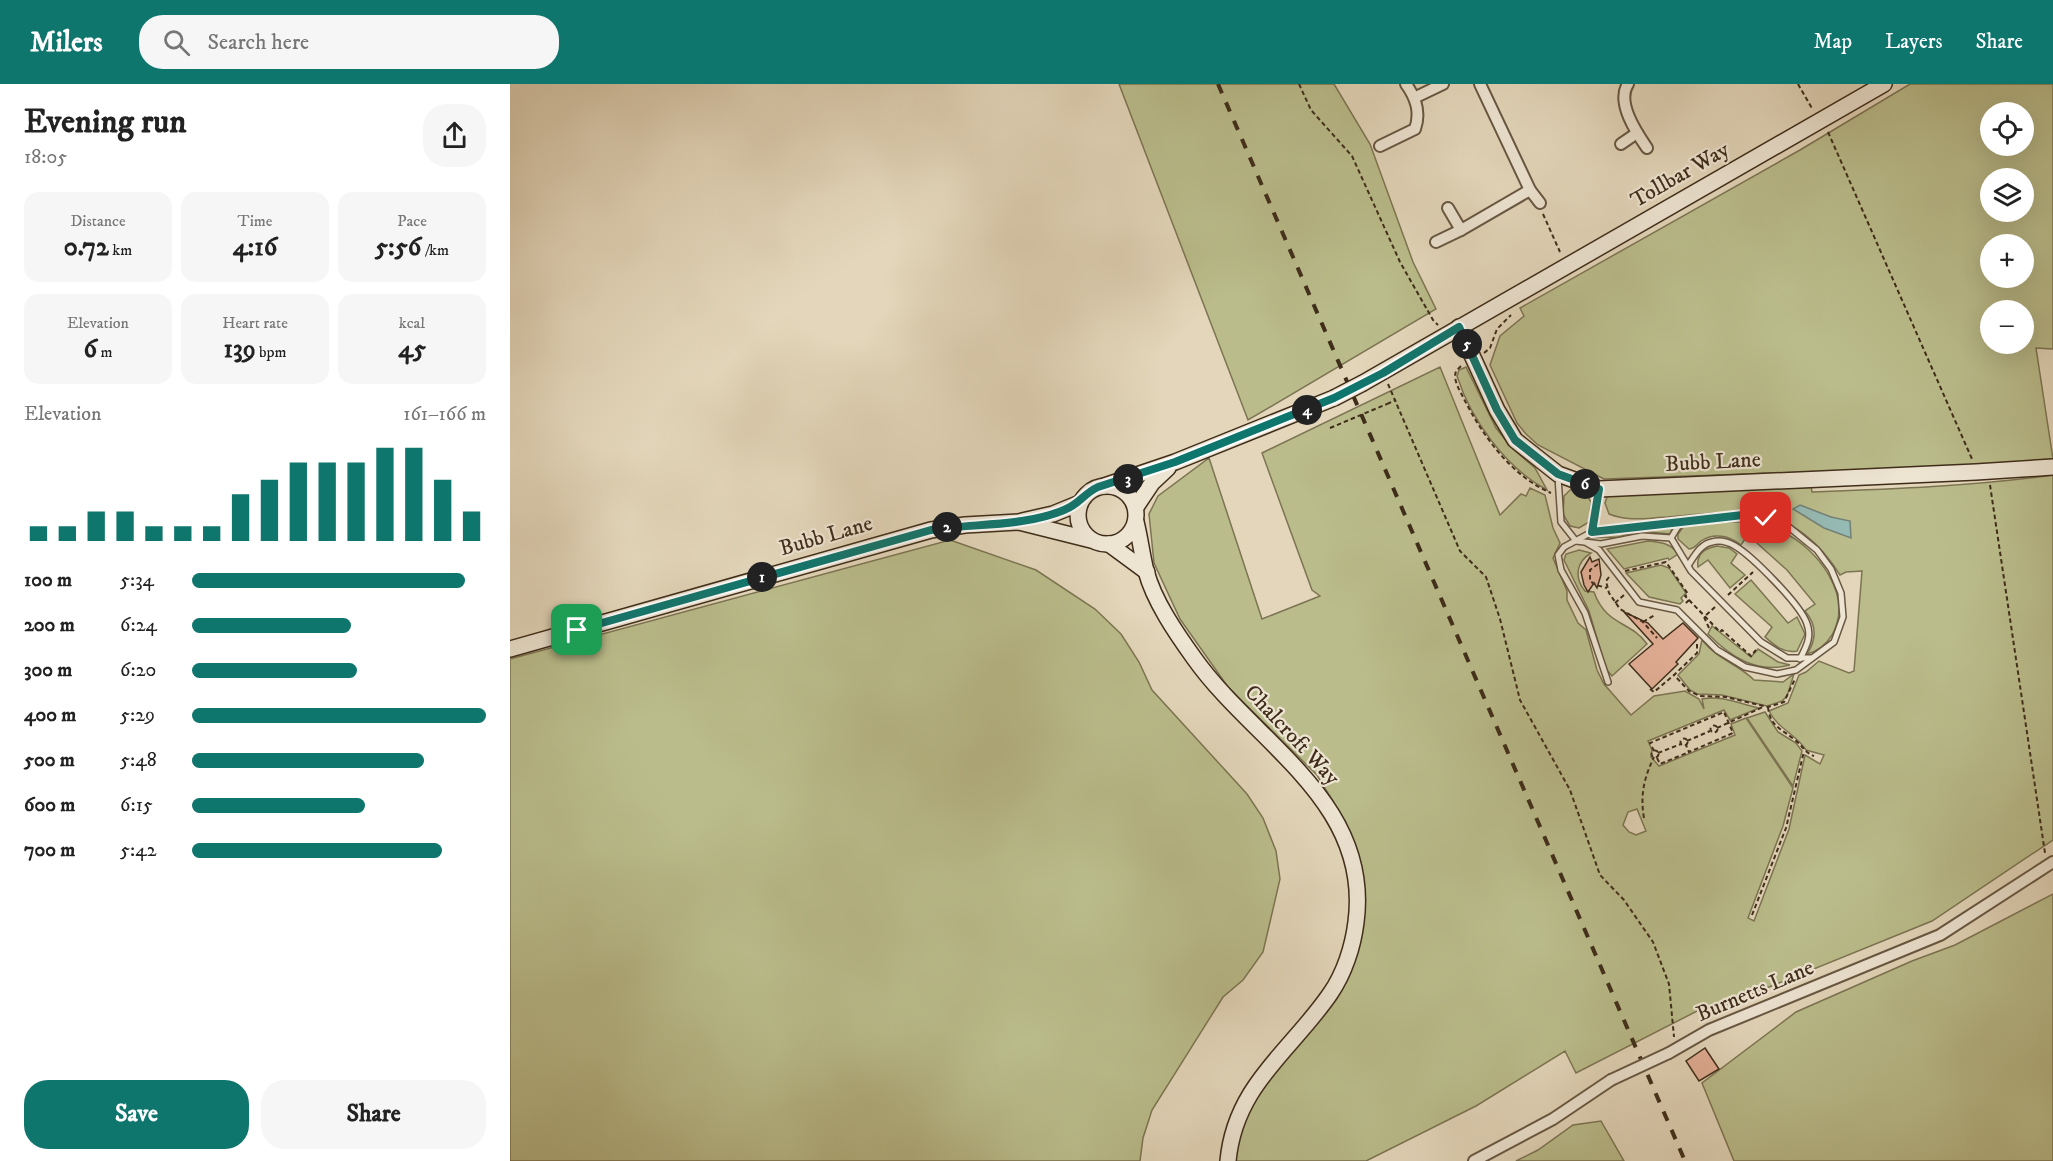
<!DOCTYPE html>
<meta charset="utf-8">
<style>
body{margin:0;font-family:"IM FELL DW Pica",serif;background:#f6f6f6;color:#222;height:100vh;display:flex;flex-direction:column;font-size:22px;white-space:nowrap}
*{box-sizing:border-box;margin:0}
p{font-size:20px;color:#767676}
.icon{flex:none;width:33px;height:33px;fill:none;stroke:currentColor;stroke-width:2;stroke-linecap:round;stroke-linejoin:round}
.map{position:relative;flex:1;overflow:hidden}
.sheet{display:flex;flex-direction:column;background:#fff;width:510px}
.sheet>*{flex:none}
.tools{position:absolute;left:1470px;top:18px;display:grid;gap:12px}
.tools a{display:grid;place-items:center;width:54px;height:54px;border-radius:50%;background:#fff;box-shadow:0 6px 24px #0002;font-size:30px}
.pin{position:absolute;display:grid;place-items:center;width:51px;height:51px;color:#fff;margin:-26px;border-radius:12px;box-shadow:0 3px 9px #0006}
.km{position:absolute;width:30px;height:30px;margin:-15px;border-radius:50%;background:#222;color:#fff;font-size:16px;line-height:30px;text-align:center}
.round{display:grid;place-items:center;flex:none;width:63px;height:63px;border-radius:24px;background:#f6f6f6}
.overview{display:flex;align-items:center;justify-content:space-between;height:102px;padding:0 24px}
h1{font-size:33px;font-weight:700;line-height:45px}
.figures{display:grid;grid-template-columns:repeat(3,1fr);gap:9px;height:102px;padding:6px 24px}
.figures div{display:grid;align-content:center;border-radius:15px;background:#f6f6f6;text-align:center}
.figures b{font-size:26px;font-weight:700}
.figures small{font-size:16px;font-weight:400}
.figures p{font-size:16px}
.chart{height:168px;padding:12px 24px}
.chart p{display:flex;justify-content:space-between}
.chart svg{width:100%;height:108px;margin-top:6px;stroke:#0f766e;stroke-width:6}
.action{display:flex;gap:12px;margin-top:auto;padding:12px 24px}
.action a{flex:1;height:69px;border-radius:24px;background:#0f766e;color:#fff;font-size:24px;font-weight:700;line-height:69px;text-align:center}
.action a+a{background:#f6f6f6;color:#222}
ul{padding:0 24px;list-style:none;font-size:20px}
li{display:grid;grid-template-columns:96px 72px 1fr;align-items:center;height:45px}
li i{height:15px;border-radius:8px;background:#0f766e}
header{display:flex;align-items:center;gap:36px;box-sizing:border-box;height:84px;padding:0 30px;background:#0f766e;color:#fff}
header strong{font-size:28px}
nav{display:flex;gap:33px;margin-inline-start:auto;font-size:21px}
.search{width:420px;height:54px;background:#f6f6f6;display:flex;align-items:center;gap:15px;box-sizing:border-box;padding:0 21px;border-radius:24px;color:#767676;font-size:22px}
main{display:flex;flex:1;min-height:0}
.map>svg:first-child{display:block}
.green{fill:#babc8b;stroke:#7c7452;stroke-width:1.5;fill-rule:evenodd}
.water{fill:#95b9b3;stroke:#738176;stroke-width:1.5}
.building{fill:#e3af97;stroke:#3f2d1a;stroke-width:1.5}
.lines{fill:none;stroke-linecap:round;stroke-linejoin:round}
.lane-casing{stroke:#685742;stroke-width:8}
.street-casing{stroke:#685742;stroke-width:14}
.secondary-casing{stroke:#3f2d1a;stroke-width:18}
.path{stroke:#3f2d1a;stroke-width:2;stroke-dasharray:4.5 3;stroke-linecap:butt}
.lane{stroke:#ede4d2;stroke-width:5}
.street{stroke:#ede4d2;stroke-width:10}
.secondary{stroke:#ede4d2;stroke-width:15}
.rail{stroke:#3f2d1a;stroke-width:4;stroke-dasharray:10 10;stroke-linecap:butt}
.street-bridge-casing{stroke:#685742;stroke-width:14;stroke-linecap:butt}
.secondary-bridge-casing{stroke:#3f2d1a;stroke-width:18;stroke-linecap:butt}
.path-bridge{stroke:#3f2d1a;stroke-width:2;stroke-dasharray:4.5 3;stroke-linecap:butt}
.street-bridge{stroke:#ede4d2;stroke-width:10}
.secondary-bridge{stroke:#ede4d2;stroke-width:15}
.route-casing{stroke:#fff;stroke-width:12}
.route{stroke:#0f766e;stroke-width:8}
.labels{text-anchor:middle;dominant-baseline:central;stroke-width:4.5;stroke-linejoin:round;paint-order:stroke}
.street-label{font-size:22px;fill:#3f2d1a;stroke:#ede4d2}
</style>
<header>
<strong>Milers</strong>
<div class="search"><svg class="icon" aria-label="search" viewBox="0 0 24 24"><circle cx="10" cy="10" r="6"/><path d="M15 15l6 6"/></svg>Search here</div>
<nav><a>Map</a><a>Layers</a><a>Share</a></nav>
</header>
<main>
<section class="sheet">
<div class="overview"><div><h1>Evening run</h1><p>18:05</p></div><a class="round"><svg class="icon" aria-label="share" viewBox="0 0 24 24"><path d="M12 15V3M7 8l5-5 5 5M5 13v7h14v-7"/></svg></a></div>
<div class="figures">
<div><p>Distance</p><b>0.72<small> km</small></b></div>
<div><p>Time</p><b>4:16</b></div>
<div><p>Pace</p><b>5:56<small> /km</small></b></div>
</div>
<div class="figures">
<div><p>Elevation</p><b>6<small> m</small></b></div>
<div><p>Heart rate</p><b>139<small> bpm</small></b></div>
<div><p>kcal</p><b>45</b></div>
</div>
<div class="chart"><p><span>Elevation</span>161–166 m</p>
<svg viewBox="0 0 160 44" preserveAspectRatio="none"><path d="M5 44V38M15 44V38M25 44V32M35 44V32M45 44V38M55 44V38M65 44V38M75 44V25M85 44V19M95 44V12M105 44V12M115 44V12M125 44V6M135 44V6M145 44V19M155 44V32"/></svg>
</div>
<ul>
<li><b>100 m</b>5:34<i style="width:93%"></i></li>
<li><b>200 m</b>6:24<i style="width:54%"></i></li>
<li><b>300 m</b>6:20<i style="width:56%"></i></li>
<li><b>400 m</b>5:29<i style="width:100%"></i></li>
<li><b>500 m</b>5:48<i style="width:79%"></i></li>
<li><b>600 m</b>6:15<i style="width:59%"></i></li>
<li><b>700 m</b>5:42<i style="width:85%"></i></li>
</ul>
<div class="action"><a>Save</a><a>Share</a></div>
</section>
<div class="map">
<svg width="1543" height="1077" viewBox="0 0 1543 1077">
<rect width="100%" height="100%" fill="#e3d6ba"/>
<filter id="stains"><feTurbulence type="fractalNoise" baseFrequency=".00333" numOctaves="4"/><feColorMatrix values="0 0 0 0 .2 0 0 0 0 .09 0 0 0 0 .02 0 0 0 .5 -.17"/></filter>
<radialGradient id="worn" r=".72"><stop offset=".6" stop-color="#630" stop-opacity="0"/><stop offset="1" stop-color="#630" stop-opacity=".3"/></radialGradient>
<g class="green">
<path d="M609,0H824L860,60L903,178L926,225L738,336Z"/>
<path d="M1400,0H1543V265L1526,264L1543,375L1464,382L1094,395L1028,361L1016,350L1007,339L980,281L990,252L1014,232L1010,224L1290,66ZM1480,28H1514V62H1480ZM1480,94H1514V128H1480ZM1480,160H1514V194H1480ZM1480,226H1514V260H1480Z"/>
<path d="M930,283L990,431L1011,410L1016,412L1020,404L1035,411L1043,444L1050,459L1043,474L1057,507V516L1068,539L1076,546L1087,586L1094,600L1121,631L1144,612L1175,607L1189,615L1194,625L1192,615C1213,611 1229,620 1249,624L1220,636L1214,626L1138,657L1142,666L1141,673L1149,682L1225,651L1221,640L1236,634L1283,704L1273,742L1238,834L1244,837L1279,745L1295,671L1310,680L1314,671L1296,666C1286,650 1268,645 1259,627L1278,619L1289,591L1296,588L1309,577L1339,589L1344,587L1352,487L1336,488L1330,491C1284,418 1233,426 1157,433C1136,434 1119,438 1099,430L1095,419L1098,410L1301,401L1302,408C1383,405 1463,402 1543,391V756L1422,837L1205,925L1193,924L1066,989L1055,967L966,1022L856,1077H724L732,1043L753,1001L833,901L845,765L835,737L807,691L718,603L670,535L644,479L639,430L648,412L699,374L752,535L810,512L802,506L752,369ZM1127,725L1136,747L1126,751L1119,748L1113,741L1118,728Z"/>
<path d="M956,283L986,344L1003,365L1025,384L1037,406C996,384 961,336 947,292L949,286Z"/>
<path d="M1062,404L1075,408L1081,418L1079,438L1069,444L1060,442L1053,430L1054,412Z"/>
<path d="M1210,438C1232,437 1254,438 1273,448C1308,465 1344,512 1322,551C1316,561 1309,567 1297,570C1307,555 1307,541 1295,527L1305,520L1277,486L1238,451L1231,461C1220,452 1204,448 1191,457C1186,461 1186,464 1179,465L1168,455V450L1174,442Z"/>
<path d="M1164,440L1160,450L1130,447L1109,453L1078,454L1083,451Z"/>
<path d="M440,456L526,486L585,525L611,550L629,578L642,606L737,710L753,734L766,767L770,795L753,868L733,896L713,913L642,1026L633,1054L630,1077H0V575Z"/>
<path d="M1138,457C1150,458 1161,459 1168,470L1159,476L1158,474L1114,485L1097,465Z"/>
<path d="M1207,462L1219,464L1227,470L1221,479L1235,491L1220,504L1198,476L1188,483C1186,470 1196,464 1207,462Z"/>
<path d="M1069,466L1081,469C1066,478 1064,494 1075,507L1084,508C1096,542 1121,537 1137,560L1102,592L1096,585L1079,527L1054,476L1056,470Z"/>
<path d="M1151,481L1159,484L1176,509L1171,514L1173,517L1170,520L1139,513L1116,489Z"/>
<path d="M1241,496L1278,539L1287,533L1295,550L1287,567C1274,570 1264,561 1255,553L1262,543L1225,510Z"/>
<path d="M1202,542L1241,573L1248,565L1268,578L1280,581C1246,590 1221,573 1198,550Z"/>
<path d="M1192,556C1208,576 1228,580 1244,596L1273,598L1284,590L1277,612L1272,617L1257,622L1212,611L1187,610L1180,606L1168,591L1189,570Z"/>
<path d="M1255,628L1268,648L1286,659L1292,667L1283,702L1237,634Z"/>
<path d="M1543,810V1077H1224L1192,999L1286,928L1402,877L1445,861Z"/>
<path d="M1091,1037L1114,1077H1006L1028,1066L1063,1041Z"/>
</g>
<path class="water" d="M1290,421L1321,433L1340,437L1341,454L1314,444L1283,425Z"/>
<g class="building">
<path d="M1080,473L1082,478L1089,475L1091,491L1087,504L1084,499L1078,508L1074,501L1071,488Z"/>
<path d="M1114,528L1138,539L1153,555L1173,539L1188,554L1166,578L1168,580L1142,605L1119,580L1143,560Z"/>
<path d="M1195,964L1209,985L1189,997L1176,977Z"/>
</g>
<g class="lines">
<defs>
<g id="lane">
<path d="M1048,393L1051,438L1066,457L1091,460L1132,452L1161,454L1181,487L1251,558L1277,574H1301"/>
<path d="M1089,406L1082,448L1172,436"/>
<path d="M1082,448L1054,463L1048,471L1051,486L1075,529L1098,598"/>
<path d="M1077,459L1089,466L1129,518L1167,526L1207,566L1235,583L1267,590L1286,586L1324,558L1333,533L1331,509L1321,485L1307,466L1280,444L1256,434L1233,431L1172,436L1161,454"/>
<path d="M1179,480C1185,471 1191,460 1202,458C1209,456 1218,458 1225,462C1242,472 1291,521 1297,540C1302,553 1296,563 1290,575"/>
</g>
<g id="street">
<path d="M970,0L1020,106L1030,119"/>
<path d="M1118,0C1106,18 1126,48 1137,64"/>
<path d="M906,13L933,0"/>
<path d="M1111,60L1127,49"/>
<path d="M870,62L905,45C911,28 906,14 896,0"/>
<path d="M938,124L951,146"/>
<path d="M926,158L951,146L1020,106"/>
<path d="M1159,969L1199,946L1430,851L1543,778"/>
<path d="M964,1077L1043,1035L1101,996"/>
</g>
<g id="secondary">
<path d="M949,243L987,326L1005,356L1048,390L1089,405L1466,388L1543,383"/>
<path d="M853,299L1374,0"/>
<circle cx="597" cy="431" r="29"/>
<path d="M594,402L665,378L824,314"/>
<path d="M626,423L642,399L658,384"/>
<path d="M512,437L543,430L570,419"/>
<path d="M626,438C630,454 632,471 636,487C644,517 666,549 684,574C744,659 862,717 846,838C843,863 834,890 820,910C781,967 725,1001 718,1077"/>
<path d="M599,460L637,488"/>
<path d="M0,565L421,446L455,441L509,438L581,456"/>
</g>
</defs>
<use href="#lane" class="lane-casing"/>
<use href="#street" class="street-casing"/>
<use href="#secondary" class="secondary-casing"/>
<g class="path">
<path d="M789,0L801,26L842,72L890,178L923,236L928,241"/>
<path d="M1288,0L1303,26"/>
<path d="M1318,48L1462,375"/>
<path d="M1033,130L1050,168"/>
<path d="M974,269L980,264L987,245L1001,231"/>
<path d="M951,282L946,287C943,296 949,305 953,313C972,351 1001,392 1041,409"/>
<path d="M878,300L950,467L976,493L990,535L1010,616L1060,706L1090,791L1114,816L1143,858L1159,900L1164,953"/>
<path d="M877,320L886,316"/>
<path d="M1480,401L1535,769"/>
<path d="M1088,480L1080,486V497L1086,501L1097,504"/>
<path d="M1115,487L1156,478L1178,510L1175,512L1179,516L1175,520"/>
<path d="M1099,493L1096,497L1099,509L1110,525L1133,538L1147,554"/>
<path d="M1218,511L1243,488"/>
<path d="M1179,516L1210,548L1212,546L1241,572L1246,566"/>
<path d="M1105,519L1114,511"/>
<path d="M1133,538L1145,531"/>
<path d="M1199,544L1194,533L1205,523"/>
<path d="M1187,560V569L1164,591L1179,607L1190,612L1216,613L1258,623L1274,618L1285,595"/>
<path d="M1140,605L1144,608L1164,591"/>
<path d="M1258,623C1260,643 1272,645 1285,656C1293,662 1294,668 1304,672"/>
<circle cx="1204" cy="645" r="3.5"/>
<path d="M1207,644L1253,623"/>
<circle cx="1174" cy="658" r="3.5"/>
<path d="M1177,657L1200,647"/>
<circle cx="1145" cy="670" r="3.5"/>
<path d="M1144,667L1140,659L1214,628L1223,649L1179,668L1176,661"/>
<path d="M1148,669L1171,660"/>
<path d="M1147,674L1150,680L1179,668"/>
<path d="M1134,734C1130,711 1134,694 1144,673"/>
<path d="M1242,831L1276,744L1294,667"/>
</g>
<use href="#lane" class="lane"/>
<use href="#street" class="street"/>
<use href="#secondary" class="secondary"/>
<path class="rail" d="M708,0L1175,1077"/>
<defs>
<path id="street-bridge" d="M1101,996L1159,969"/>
<path id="secondary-bridge" d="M824,314L853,299"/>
</defs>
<use href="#street-bridge" class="street-bridge-casing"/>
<use href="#secondary-bridge" class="secondary-bridge-casing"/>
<path class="path-bridge" d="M820,344L877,320"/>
<use href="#street-bridge" class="street-bridge"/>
<use href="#secondary-bridge" class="secondary-bridge"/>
</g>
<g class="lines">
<defs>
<path id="route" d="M67,546L421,446C465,439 513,443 554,426C570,420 573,410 588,403L665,378L824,314L873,289L949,243L987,326L1005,356L1048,390L1089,405L1082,448L1233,431L1256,434"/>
</defs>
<use href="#route" class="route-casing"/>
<use href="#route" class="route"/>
</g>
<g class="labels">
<g class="street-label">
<text transform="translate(1170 91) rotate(-30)">Tollbar Way</text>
<text transform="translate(1203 378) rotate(-3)">Bubb Lane</text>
<text transform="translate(316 452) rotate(-16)">Bubb Lane</text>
<text transform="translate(782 651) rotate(47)">Chalcroft Way</text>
<text transform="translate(1245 907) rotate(-23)">Burnetts Lane</text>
</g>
</g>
<rect width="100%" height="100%" filter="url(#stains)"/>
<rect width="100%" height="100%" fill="url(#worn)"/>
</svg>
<div class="tools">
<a><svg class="icon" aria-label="locate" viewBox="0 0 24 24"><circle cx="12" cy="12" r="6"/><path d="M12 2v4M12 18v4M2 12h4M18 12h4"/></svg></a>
<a><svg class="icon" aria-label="layers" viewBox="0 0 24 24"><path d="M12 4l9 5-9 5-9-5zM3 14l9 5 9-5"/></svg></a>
<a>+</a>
<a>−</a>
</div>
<div class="pin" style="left:67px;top:546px;background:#1e9e55"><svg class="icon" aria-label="arrive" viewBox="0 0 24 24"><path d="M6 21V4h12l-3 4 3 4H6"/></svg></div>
<div class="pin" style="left:1256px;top:434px;background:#d93025"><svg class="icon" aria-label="check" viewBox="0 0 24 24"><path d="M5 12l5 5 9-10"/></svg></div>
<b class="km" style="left:252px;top:493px">1</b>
<b class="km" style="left:437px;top:443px">2</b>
<b class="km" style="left:618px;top:395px">3</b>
<b class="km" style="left:797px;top:326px">4</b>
<b class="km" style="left:957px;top:260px">5</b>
<b class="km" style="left:1075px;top:400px">6</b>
</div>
</main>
